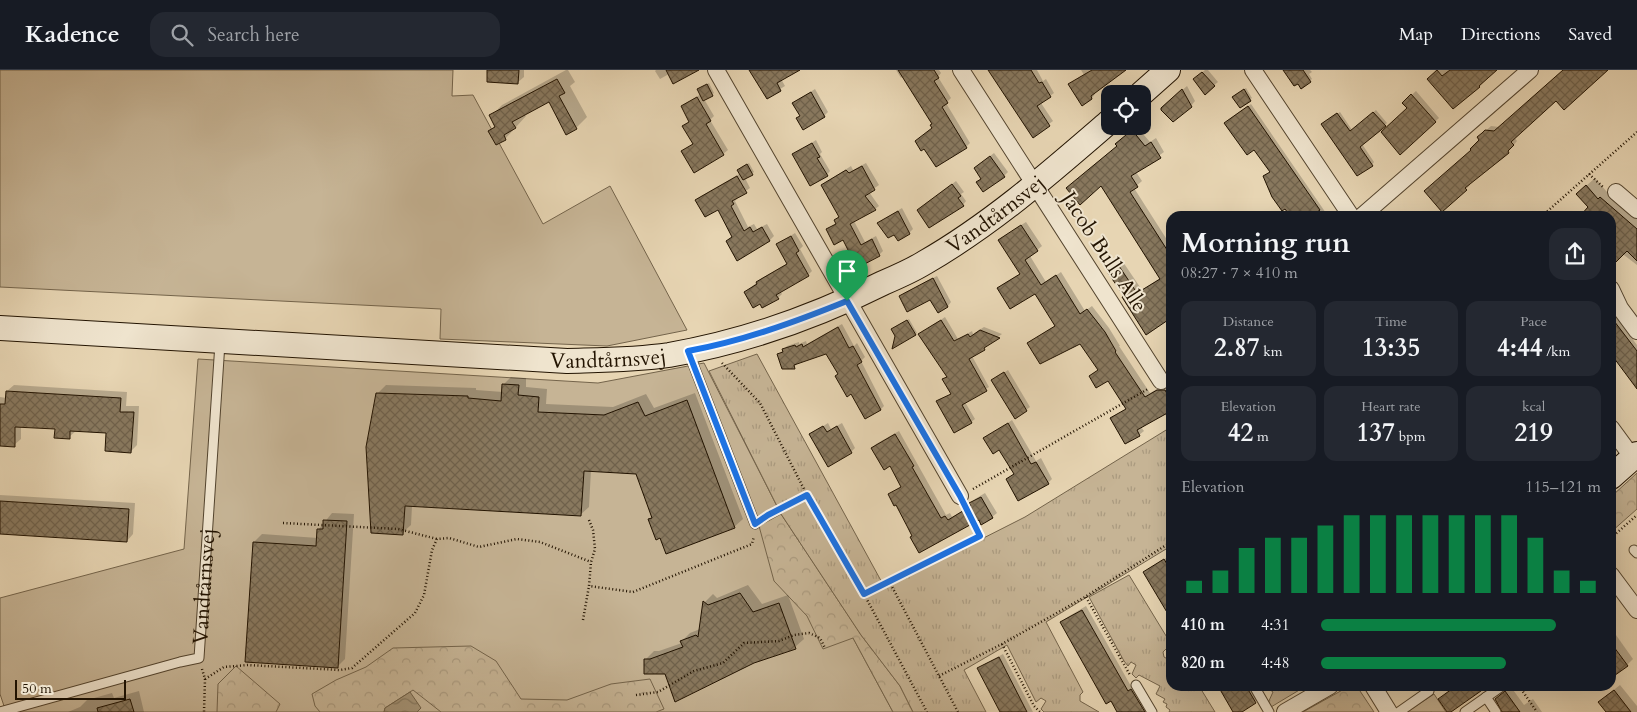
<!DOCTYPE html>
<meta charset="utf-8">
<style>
body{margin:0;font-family:Cardo,serif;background:#242831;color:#f1f3f6;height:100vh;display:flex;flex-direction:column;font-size:19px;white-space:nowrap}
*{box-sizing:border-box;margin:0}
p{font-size:16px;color:#9ea1a6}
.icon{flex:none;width:28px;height:28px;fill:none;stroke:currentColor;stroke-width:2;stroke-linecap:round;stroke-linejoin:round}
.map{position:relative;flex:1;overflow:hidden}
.sheet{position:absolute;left:1166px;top:141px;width:450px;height:480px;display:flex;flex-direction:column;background:#171b24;border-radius:15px;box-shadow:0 5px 20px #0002}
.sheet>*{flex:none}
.controls{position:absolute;left:1101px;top:15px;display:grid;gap:10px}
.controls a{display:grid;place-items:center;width:50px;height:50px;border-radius:10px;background:#171b24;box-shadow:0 5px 20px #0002;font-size:25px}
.scale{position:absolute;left:15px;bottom:12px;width:111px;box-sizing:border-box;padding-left:5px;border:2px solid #221301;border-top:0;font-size:14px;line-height:18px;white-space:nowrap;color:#221301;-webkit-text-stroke:4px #efe4ce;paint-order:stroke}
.pin{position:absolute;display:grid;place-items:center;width:42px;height:42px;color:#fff;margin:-51px -21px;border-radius:50% 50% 50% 0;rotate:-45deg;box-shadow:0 0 5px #0007}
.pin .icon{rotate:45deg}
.round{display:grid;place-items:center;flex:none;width:52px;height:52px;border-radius:15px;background:#242831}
.headline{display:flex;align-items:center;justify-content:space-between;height:85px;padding:0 15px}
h1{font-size:28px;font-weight:600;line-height:38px}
.figures{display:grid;grid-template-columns:repeat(3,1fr);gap:8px;height:85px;padding:5px 15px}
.figures div{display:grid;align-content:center;border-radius:12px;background:#242831;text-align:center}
.figures b{font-size:25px;font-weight:600}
.figures small{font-size:14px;font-weight:400}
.figures p{font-size:14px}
.chart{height:140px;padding:10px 15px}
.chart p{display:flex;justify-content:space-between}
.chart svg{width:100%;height:90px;margin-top:5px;stroke:#0b8043;stroke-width:6}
ul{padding:0 15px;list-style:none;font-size:16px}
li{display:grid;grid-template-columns:80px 60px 1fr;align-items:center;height:38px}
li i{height:12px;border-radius:6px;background:#0b8043}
header{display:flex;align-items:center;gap:30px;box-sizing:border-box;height:70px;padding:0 25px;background:#171b24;border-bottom:1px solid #363941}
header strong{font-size:24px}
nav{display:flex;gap:28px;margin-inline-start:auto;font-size:18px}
.search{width:350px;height:45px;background:#242831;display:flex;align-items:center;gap:12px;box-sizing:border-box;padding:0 18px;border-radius:15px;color:#9ea1a6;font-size:19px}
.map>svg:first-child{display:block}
.grass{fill:#c6b495;stroke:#74644b}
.forest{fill:url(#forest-crowns);stroke:#74644b}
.park{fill:url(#park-tufts);stroke:#74644b}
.water{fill:url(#water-waves);stroke:#706047}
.shadow{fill:#0003}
.building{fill:url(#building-cross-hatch);stroke:#221301}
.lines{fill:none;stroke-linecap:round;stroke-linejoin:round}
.lane-casing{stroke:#53442e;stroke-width:11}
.street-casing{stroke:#53442e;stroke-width:18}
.secondary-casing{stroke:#221301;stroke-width:26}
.path{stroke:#221301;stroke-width:2.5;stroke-dasharray:1 2.5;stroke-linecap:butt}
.lane{stroke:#efe4ce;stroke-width:9}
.street{stroke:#efe4ce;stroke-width:16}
.secondary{stroke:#efe4ce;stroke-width:24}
.route-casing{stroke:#fff;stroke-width:10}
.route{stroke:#1a73e8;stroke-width:6}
.labels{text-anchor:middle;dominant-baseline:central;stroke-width:4;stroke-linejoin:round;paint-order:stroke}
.street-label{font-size:21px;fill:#221301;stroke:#efe4ce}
</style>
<header>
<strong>Kadence</strong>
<div class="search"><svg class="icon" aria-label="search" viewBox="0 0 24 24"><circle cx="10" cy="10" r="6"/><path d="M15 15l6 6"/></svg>Search here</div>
<nav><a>Map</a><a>Directions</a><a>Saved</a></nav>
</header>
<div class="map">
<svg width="1637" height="642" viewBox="0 0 1637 642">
<defs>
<pattern id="forest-crowns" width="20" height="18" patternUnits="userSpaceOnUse" patternTransform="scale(1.25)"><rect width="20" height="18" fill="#c6b495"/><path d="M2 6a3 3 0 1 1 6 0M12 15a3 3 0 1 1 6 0" fill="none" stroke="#aa9a7f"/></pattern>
<pattern id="park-tufts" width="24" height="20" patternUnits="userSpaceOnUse" patternTransform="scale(1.25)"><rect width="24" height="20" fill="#c6b495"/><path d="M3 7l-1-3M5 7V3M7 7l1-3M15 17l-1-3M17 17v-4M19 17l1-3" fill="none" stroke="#aa9a7f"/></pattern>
<pattern id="water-waves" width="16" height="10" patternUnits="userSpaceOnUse" patternTransform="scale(1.25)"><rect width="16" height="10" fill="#a49376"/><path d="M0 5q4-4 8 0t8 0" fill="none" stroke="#85775e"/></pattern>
<pattern id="building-cross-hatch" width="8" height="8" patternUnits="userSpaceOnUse" patternTransform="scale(1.25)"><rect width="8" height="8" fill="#88785e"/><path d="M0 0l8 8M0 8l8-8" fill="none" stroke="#6f614b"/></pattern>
</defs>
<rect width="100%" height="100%" fill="#e7d5b3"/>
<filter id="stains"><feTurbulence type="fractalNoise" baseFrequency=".004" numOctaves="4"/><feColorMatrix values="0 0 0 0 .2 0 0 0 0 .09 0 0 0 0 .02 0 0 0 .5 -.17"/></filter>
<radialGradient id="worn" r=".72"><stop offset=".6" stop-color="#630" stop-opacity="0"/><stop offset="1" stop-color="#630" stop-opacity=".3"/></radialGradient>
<g class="grass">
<path d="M0,0H453L452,26L473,25L543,154L610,116L687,260L607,276L440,269L441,239L0,217Z"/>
<path d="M198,289L598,313L704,293L781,444L853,568L893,642H6L0,624V528L184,479Z"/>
</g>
<g class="forest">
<path d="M1637,403V439L1611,462V430L1613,425Z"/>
<path d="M781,444L861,565L900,616L913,642H893L853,568L823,579L807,546L774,511L759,456Z"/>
<path d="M471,576L496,591L521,629L567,630L611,614L650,609L664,639L656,642H441L413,620L385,638L384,642H320L315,636L312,624L336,610L366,597L393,578Z"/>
<path d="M236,596L280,634L276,642H217L218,614Z"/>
<path d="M1351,617L1358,618L1374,642H1303L1346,618Z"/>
</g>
<g class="park">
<path d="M757,284L885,518L1025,447L1171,357V476L1046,552L1083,622L1080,625V631L1099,642H1044L1041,639L1046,631L1041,628L1036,632L1007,575L964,600L986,642H913L900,616L861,565L781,444L709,301Z"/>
<path d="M1129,505L1171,574L1163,582L1164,587L1171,591V616H1199L1215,642H1169L1170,640L1166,637L1167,634L1163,632L1165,629L1156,624L1160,616L1139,605L1136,608L1132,604L1136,595L1131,592L1128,596L1124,591L1089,527Z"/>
<path d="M1270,616H1306L1271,637L1268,633L1273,622L1269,619Z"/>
<path d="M1434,624L1446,642H1407Z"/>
</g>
<path class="water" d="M410,622L421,638L417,642H384L385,638Z"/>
<g class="shadow">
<path d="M489,0H524V7L517,13Z"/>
<path d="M566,0H568L575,12L570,16L587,47L576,58L549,30L524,44L526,46L505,69L490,61L495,55L491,46L502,35Z"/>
<path d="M656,0H693L669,4L660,9L655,1Z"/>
<path d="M752,0H796L781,9L785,16L767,27Z"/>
<path d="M896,0H939L941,3L938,7L951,28L946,33L970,73L966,77H924L933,57V53L903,6L901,8Z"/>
<path d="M990,0H1037L1043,11L1046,9L1054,23L1041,33L1053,51L1033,66Z"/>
<path d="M1081,0H1124L1094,22L1095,24L1092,28L1074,11L1084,5Z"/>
<path d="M1205,0H1208L1218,12L1205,23L1199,5Z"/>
<path d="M1285,0H1310L1312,2L1309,4L1312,9L1301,17Z"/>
<path d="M1436,0H1495L1479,17L1433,5Z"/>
<path d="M1564,0H1606L1556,30L1514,67L1517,71L1508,82L1469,114L1470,115L1466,119L1442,140L1472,80L1481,70L1479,67L1491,56L1499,57Z"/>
<path d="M709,13L714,23L704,29L714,46L710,50L728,80L723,84L683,81L694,73L684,56L690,51L682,36L701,24L698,19Z"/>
<path d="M1187,16L1195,31L1191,36L1167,34Z"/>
<path d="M1246,18L1252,28L1240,37L1235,25Z"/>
<path d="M815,19L828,42L824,46H801L793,33Z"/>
<path d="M1416,21L1439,48L1400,84L1408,38L1403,33Z"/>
<path d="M1251,34L1328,146H1291L1285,137L1271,101L1254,78L1229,50Z"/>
<path d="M1376,40L1387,53L1362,74L1374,92L1372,95L1325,52L1340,42L1352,60Z"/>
<path d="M1137,57L1150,72L1156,68L1164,82L1136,102L1142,111L1134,118L1171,176V245L1146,263L1125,226L1110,203L1123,192L1142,220L1160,208L1143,179L1118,76L1121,70Z"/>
<path d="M816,70L822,82L820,84L830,101L827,105L793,85Z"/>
<path d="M994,83L1008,102L1004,106L982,108L975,98Z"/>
<path d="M749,93L754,102L745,108L750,118L736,128L737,129L735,131L748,157L754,154L757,159L767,154L774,166L770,170L727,171L732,166L718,138L697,130L701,126L741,103L740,98Z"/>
<path d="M866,93L879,115L869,122L879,136L875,139L854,151L865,172L876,166L883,181L879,185L827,159L836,153L835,150L840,145L822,115L851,96L853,100Z"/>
<path d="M1595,108L1607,122L1609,120L1637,143V195L1620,182L1611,146H1585L1583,145L1589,137L1586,116Z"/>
<path d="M956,111L964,122L961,124L966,131L963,135L923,137Z"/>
<path d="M902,138L913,159L909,163H894L878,153Z"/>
<path d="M1026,152L1042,176L1030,186L1046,212L1061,202L1085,241L1092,236L1109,258L1120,276H1119L1150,323L1162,316H1170L1171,319V342L1166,346L1165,344L1141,357L1144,361L1139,365L1112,348L1127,338L1109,309L1090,306L1099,300L1081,272L1029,273L1056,255L1035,222L1003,214L1021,203L1004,166Z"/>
<path d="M795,163L803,176L800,179L812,201L808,205L780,221L782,224L778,228L750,218L762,208L788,193L778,174Z"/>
<path d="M937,206L951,232L948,236L938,241L931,229L900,227L904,223Z"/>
<path d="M1611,240L1637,275V317L1611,283Z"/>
<path d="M945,247L958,269L972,261L973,264L984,257L1002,264L987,275L984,279L972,286L989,317L965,332L975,349L971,352L938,332L952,323L944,309L947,306L920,264Z"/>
<path d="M909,249L917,263L915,264L897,266L894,258Z"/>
<path d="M842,254L854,276L857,273L865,287L861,291L884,336L881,339L839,304L827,283L798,293L794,297L779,284L787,276L799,272V274L806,271L807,274Z"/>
<path d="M1008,300L1030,337L1026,340L993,310Z"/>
<path d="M511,307L526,308V317L547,319L546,334L613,337L646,324L654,338L695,323L743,449L734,457L661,467L650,450L653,446L636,402L591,400L589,437L580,445L412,436L411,455L402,463L377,324L386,315L476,318V320L503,322V315Z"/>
<path d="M14,315L127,322L126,336H139L137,375L131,381L108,362L77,360L69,367L56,358L21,356V369L14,375H0V327L7,328V321Z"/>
<path d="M1012,350L1036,391L1041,388L1052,409L1048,413L1007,409L1015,403L999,379L985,369Z"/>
<path d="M828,353L831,359L842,353L855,378L851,382L811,364Z"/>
<path d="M899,361L946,445L950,443L952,447L972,435L971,434L975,429L985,423L997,443L992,447L979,448L913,465L896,433L890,425L902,416L890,395L872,378L876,374Z"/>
<path d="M1611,361L1620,374L1611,383Z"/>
<path d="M0,425L135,433L133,464L127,471L0,463Z"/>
<path d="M332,443L354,444L345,589L337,597L254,472L262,464L318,468L319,459Z"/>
<path d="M1169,486L1171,491V547L1145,502Z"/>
<path d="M748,515L762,534L788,525L804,569L795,577L666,603L645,590L654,581H659L682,573V571L690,563L700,559L705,532L713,524L717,528Z"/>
<path d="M1086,536L1132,618L1136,616L1151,642H1118L1061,552L1066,548Z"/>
<path d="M1611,558L1633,589L1627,595L1611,602Z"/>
<path d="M1003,584L1033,642H1001L979,599L983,595Z"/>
<path d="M1620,615L1637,636V642H1607L1606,626Z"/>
<path d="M1219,616H1253L1260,628L1239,642H1235Z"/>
<path d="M1511,617L1524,635L1533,629L1542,642H1505L1496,629Z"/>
<path d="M139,621L144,642H68L80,637L87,630L112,623L114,628Z"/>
</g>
<g class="building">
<path d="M487,0H519L518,14L487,12Z"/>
<path d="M666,0H699L673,14Z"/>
<path d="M749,0H800L777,13L781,21L767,29Z"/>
<path d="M898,0H934L939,8L934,11L948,33L942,37L967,78L936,97L924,79L921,81L915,71L932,58L930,55L932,54Z"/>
<path d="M988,0H1031L1039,13L1042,12L1051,27L1037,36L1050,56L1033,68Z"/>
<path d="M1092,0H1126L1091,26L1092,29L1082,36L1068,14Z"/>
<path d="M1283,0H1303L1311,12L1301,19L1298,14L1294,16Z"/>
<path d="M1437,0L1442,6L1450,0H1497L1479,16L1480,17L1453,39L1427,9Z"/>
<path d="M1563,0H1608L1564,40L1556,31L1511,72L1514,75L1508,81L1509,83L1465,118L1467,120L1442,142L1424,121L1471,80L1470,79L1479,70L1477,67L1482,63L1485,60L1494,61Z"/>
<path d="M1202,2L1215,16L1205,25L1193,9Z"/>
<path d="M557,9L565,23L559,26L577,59L566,65L549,32L512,52L516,58L504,65L506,70L496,75L488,61L495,57L489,45Z"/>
<path d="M707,14L713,26L703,31L697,19Z"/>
<path d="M1182,19L1192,37L1173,52L1161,40V38Z"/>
<path d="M1244,19L1251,31L1240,38L1232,27Z"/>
<path d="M811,22L825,47L803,60L796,48L800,46L792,33Z"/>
<path d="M1411,24L1436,52L1400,85L1381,62L1407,38L1402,33Z"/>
<path d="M697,27L711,51L706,54L724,85L694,103L681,81L693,74L682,56L689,52L681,36Z"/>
<path d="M1248,36L1320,140L1312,146H1290L1285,139L1282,141L1272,127L1263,106L1270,102L1254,80L1247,85L1224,53Z"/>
<path d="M1373,42L1386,56L1360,77L1373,96L1357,106L1321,54L1337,43L1350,61Z"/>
<path d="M1132,60L1145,76L1151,72L1161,88L1131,106L1138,117L1130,122L1171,186V248L1146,265L1122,227L1124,226L1108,203L1119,196L1137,223L1160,209L1101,116L1080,135L1066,118L1117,76L1115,74Z"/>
<path d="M812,73L820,87L817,88L828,106L810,116L792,84Z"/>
<path d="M990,86L1005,107L983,122L976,112L981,109L974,98Z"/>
<path d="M747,94L753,105L743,110L737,100Z"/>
<path d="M862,96L875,120L865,126L876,140L850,154L861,175L872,169L880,186L857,198L843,170L834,175L826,159L836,154L834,150L839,147L821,115L846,100L849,103Z"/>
<path d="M737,106L747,123L732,131L734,134L731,136L744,161L750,157L753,162L762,157L770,171L737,191L726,171L732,167L718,140L705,147L695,130Z"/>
<path d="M952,114L961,126L958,128L964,136L929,158L917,140Z"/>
<path d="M1586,115L1598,129L1600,127L1637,159V191L1627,181L1611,197V146H1580L1588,137L1576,124Z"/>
<path d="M898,141L910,164L898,171L894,165L888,168L877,153Z"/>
<path d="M1021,155L1038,181L1025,190L1041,215L1056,205L1080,244L1087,239L1105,262L1116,281L1115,282L1145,327L1157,320H1165L1171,331V341L1137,360L1140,366L1125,374L1110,348L1126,339L1108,311L1096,318L1089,306L1098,300L1080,274L1040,294L1027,273L1055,256L1035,224L1010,239L997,218L1020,204L998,170Z"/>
<path d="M791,166L799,181L796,183L809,206L776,225L779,229L762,238L760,234L753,238L744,222L757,214L756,212L787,194L776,174Z"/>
<path d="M933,208L948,237L938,243L930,230L907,242L899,226Z"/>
<path d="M1611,247L1637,281V319L1611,284Z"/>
<path d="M907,250L916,265L892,279L895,266L891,259Z"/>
<path d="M941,250L954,271L968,264L970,267L980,260L1000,268L984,278L985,280L969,289L987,321L962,335L972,353L954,363L936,331L951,324L942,309L947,307L918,264Z"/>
<path d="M838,257L849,278L853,276L862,292L857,295L881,340L865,349L851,324L847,327L835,306L838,304L826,284L794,295L795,299H782L777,284L783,282L782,279L795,275L796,277L802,274L803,277Z"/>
<path d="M1004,302L1027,341L1015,349L991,310Z"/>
<path d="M502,314L519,315L518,325L539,327L538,342L604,345L638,332L645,346L687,330L735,458L666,484L660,468L656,470L648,449L652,448L636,404L584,401L581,446L405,436L403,465L371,463L366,377L376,323L468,326V328L501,331Z"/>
<path d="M6,321L121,328L120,342H134L131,383L105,381L106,363L70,361V369L54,368L55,359L15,357V377L0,376V334H5Z"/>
<path d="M1008,353L1031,394L1036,392L1049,414L1018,431L1006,409L1014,404L999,380L993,384L983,368Z"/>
<path d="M823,356L827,362L837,356L852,383L828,397L809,364Z"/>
<path d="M895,364L914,396L912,397L941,448L945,446L948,450L971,436L969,433L981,427L993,448L981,455L979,450L919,483L910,467L912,466L908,458L896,435L894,436L888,424L901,417L890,396L884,400L871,378Z"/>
<path d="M0,431L129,439L127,472L0,464Z"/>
<path d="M323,450L347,451L338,598L245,592L253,472L316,476L317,459H323Z"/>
<path d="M1164,489L1171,501V549L1143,502Z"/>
<path d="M740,523L753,542L779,533L796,579L754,593L675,632L665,604H644V589H650L683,577L680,571L696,565L698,567L703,531L708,535Z"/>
<path d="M1082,540L1128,621L1131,619L1145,642H1117L1111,631L1106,634L1060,552Z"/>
<path d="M1611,573L1628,596L1611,608Z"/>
<path d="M999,587L1027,642H1000L977,598Z"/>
<path d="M1218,616H1246L1256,633L1242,642H1233Z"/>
<path d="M1456,616H1488L1451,642H1447L1438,629Z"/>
<path d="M1614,620L1631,642H1606L1598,632Z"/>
<path d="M1505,621L1520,642H1502L1495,629Z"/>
<path d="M130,629L134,642H98L97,638Z"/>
</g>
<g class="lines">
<defs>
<g id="lane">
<path d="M688,281L755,454"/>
<path d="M1634,480L1637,483"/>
<path d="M1136,615L1152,642"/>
<path d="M1254,616L1269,642"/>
<path d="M1486,627L1496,642"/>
<path id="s1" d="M0,642L180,592L199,588L220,273"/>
<path d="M1399,642L1429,621"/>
<path d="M1465,642L1502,616"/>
</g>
<g id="street">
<path d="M716,0L960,426"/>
<path d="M961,0L1161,311"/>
<path d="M1253,0L1351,146"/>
<path d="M1616,122L1637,140"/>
<path d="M1362,146L1530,0"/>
<path d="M1611,219L1620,238L1637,261"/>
<path d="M1611,358L1633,388"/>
<path d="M1611,505L1637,540"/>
<path d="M1373,616L1389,642"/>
<path d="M1285,642L1330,616"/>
</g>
<g id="secondary">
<path d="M1141,24L1168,0"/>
<path id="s2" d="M0,258L567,291C601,290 635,290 669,285C744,272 815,247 883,213C897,207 911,201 924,193C992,154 1051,102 1110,51"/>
<path d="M1611,407L1637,384"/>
</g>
</defs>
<use href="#lane" class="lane-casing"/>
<use href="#street" class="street-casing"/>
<use href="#secondary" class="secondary-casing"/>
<g class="path">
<path d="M1589,104L1603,117"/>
<path d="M1542,146L1637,62"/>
<path d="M722,293L760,333L807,425L864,524L927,642"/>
<path d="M973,419L1148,319"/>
<path d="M764,447L807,425"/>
<path d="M589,450L593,460L595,479L591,492L589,516L633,522L752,474L754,466"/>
<path d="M283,453L398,459L437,469"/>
<path d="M1611,468L1637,445"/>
<path d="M1167,476L1171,483"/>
<path d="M889,511L958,642"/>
<path d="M864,524L980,466L966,438"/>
<path d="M1086,527L1130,605"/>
<path d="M583,550L589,516"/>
<path d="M1002,574L1034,636L1040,642"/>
<path d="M202,599L205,609L204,642"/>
<path d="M939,606L1002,574L1085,527L1171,472"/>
<path d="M205,609L224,597L248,595L340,600L352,598L415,543L424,525L432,480L437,469L449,468L479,477L517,469L540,472L591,492"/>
<path d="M1519,616L1537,642"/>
<path d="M636,625L658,622L694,601L723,593L744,573L779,571L794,565L809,563L820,568L825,578"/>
</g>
<use href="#lane" class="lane"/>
<use href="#street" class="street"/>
<use href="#secondary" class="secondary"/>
</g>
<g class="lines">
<defs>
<path id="route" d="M847,231L960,426L980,466L864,524L807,425L768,445L755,454L688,281C743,271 795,252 847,231Z"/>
</defs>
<use href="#route" class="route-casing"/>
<use href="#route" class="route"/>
</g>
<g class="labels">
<g class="street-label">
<text stroke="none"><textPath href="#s2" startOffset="1029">Vandtårnsvej</textPath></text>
<text transform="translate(1104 182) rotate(57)">Jacob Bulls Alle</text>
<text stroke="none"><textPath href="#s2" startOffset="609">Vandtårnsvej</textPath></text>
<text stroke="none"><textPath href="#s1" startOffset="278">Vandtårnsvej</textPath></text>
</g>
</g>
<rect width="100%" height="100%" filter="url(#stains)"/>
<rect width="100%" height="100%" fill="url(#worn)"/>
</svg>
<div class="controls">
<a><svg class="icon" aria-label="locate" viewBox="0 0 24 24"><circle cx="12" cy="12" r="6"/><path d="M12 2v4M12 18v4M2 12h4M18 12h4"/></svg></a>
</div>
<div class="scale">50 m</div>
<div class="pin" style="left:847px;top:231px;background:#1e9e55"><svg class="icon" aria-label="arrive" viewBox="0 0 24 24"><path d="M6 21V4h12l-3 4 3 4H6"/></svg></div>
<section class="sheet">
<div class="headline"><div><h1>Morning run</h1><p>08:27 · 7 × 410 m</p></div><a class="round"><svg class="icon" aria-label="share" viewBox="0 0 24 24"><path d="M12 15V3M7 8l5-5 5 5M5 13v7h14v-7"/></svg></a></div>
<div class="figures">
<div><p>Distance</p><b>2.87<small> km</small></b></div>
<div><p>Time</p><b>13:35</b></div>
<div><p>Pace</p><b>4:44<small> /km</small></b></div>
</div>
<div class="figures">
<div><p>Elevation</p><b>42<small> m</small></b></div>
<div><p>Heart rate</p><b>137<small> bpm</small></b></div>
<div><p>kcal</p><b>219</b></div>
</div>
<div class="chart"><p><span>Elevation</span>115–121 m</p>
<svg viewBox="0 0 160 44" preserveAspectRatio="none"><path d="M5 44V38M15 44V33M25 44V22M35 44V17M45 44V17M55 44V11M65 44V6M75 44V6M85 44V6M95 44V6M105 44V6M115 44V6M125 44V6M135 44V17M145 44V33M155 44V38"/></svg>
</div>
<ul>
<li><b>410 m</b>4:31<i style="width:84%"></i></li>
<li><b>820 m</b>4:48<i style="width:66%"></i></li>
</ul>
</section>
</div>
